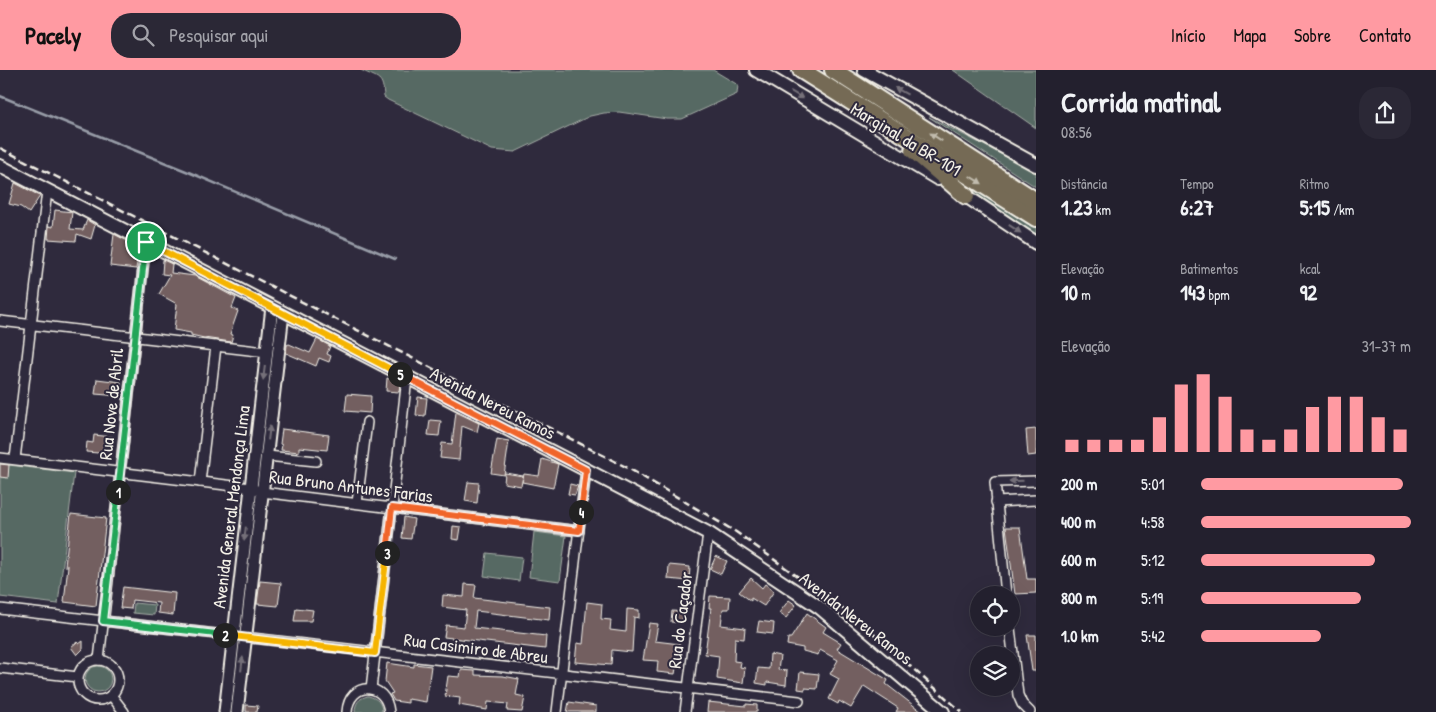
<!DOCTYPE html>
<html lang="pt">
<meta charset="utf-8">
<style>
body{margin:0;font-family:"Patrick Hand",sans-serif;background:#2b2836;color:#f1f3f6;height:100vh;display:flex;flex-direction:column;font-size:19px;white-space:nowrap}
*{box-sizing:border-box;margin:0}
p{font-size:16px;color:#a3a3aa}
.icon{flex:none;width:28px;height:28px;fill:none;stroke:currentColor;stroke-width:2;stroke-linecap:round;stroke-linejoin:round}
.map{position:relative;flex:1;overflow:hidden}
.drawer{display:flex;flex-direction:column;background:#23202e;width:400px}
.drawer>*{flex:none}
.fabs{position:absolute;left:970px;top:516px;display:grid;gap:10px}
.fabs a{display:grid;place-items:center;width:50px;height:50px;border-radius:50%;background:#23202e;box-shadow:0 5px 20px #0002,0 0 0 1px #403e4a;font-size:25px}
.pin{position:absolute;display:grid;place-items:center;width:42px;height:42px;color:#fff;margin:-21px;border:2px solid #fff;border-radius:50%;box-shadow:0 1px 5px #0007}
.km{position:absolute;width:25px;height:25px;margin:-12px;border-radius:50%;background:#222;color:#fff;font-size:14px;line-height:25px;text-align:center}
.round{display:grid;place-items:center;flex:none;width:52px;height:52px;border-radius:20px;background:#2b2836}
.overview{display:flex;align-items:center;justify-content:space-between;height:85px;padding:0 25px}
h1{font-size:28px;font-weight:700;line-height:38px}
.stats{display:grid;grid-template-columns:repeat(3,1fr);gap:8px;height:85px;padding:5px 25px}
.stats div{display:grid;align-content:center}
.stats b{font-size:21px;font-weight:700}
.stats small{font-size:14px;font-weight:400}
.stats p{font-size:14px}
.chart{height:140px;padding:10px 25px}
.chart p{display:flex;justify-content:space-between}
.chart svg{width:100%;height:90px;margin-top:5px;stroke:#ff9aa2;stroke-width:6}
ul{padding:0 25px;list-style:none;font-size:16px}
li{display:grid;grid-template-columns:80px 60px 1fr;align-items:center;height:38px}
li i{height:12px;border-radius:6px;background:#ff9aa2}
header{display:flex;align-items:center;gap:30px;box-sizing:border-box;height:70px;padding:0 25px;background:#ff9aa2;color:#111}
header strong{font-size:24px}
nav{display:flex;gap:28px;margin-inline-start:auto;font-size:18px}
.search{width:350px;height:45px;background:#2b2836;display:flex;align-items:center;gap:12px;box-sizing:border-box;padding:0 18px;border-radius:20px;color:#a3a3aa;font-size:19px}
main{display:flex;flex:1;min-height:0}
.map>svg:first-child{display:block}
.green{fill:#566963;stroke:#a5ada6}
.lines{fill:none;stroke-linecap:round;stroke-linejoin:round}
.stream{stroke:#989da8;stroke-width:2.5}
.building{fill:#735e61;stroke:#f4f1e8}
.minor-casing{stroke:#f4f1e8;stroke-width:12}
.tertiary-casing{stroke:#f4f1e8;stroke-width:15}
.secondary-casing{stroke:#f4f1e8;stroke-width:16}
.motorway-casing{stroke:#f4f1e8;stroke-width:20}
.minor{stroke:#2f2a3d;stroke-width:9}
.tertiary{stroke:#2f2a3d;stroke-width:11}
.secondary{stroke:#2f2a3d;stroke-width:12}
.motorway{stroke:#746b55;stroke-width:16}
.rail{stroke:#f4f1e8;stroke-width:2.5;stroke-dasharray:8 4;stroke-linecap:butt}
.oneway{fill:#747079}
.oneway2{fill:#c1bbad}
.split-1-casing{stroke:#fff;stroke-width:10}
.split-2-casing{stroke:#fff;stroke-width:10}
.split-3-casing{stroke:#fff;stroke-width:10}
.split-4-casing{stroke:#fff;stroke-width:10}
.split-5-casing{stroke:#fff;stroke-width:10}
.split-6-casing{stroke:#fff;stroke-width:10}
.split-1{stroke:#22a559;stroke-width:6}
.split-2{stroke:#22a559;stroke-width:6}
.split-3{stroke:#f5b400;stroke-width:6}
.split-4{stroke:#f0652b;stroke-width:6}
.split-5{stroke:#f0652b;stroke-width:6}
.split-6{stroke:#f5b400;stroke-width:6}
.labels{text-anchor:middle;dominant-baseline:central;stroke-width:4;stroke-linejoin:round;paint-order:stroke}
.street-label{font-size:18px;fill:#f4f1e8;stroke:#2f2a3d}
</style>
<header>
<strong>Pacely</strong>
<div class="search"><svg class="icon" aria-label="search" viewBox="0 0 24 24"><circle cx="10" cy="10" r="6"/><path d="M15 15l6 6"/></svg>Pesquisar aqui</div>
<nav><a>Início</a><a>Mapa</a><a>Sobre</a><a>Contato</a></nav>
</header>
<main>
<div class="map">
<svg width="1036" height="642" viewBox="0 0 1036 642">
<rect width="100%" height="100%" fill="#2f2a3d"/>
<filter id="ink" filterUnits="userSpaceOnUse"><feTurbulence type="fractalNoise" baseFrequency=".02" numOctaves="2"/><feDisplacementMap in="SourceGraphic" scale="10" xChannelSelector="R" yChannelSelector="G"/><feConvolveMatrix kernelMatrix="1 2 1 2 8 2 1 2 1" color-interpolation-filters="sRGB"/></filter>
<g filter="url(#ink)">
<g class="green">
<path d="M361,0H713L738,15L737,24L682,49H667L619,42L604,43L590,46L515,82L492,80L388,30L384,27C383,6 379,9 361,0Z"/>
<path d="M953,0H1036V58Z"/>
<path d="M929,47L1036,102V117Z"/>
<path d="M939,91L1036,154V166L969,120Z"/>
<path d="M0,394L74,403L58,534L0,527Z"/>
<path d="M534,462L566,466L560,511L529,507Z"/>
<path d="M487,483L522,487L519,511L484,506Z"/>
<path d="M134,533L155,535L154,545L133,543Z"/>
<circle cx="98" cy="609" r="13"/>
<path d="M368,626C377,628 382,633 382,642H355C355,633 359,628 368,626Z"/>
</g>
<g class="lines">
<path class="stream" d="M0,26L186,101L395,189"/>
</g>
<g class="building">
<path d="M15,113L40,126L29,143L21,137L9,134Z"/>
<path d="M55,140L72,142L70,159L83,160L87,150L95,155L91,169L77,164L76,171L48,169L49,156L53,157Z"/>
<path d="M114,164L139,177L136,199L110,196Z"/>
<path d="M163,190L172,194L171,203L195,206L236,228L232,238L238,241L230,264L233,265L231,272L204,268L191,265V263L174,260L177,234L159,224L170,205L162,204Z"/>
<path d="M317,269L330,276L327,284L331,286L329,292L319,288L316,296L286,283L287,275L289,274L310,283Z"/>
<path d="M387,308L400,313L399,322L386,321Z"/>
<path d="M97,309L121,312L120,326L95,324Z"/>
<path d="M347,324L371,326L370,343L345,341Z"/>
<path d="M418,327L427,328L425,346L416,345Z"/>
<path d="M456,342L479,353L477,362L462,356L459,390L440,388L442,373L452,374Z"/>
<path d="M430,350L441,351L439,366L428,365Z"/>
<path d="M282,359L329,365L327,380L299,377V382L281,380L282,375L280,374Z"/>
<path d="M1036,359V385L1028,386L1026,360Z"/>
<path d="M94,365L113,367L111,384L86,382L87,372L93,373Z"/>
<path d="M497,369L509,371L504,405L491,403Z"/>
<path d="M542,389L558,394L553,418L522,412L524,404L539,406Z"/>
<path d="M0,394L9,395L8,408L0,407Z"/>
<path d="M505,403L523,406L521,416L504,413Z"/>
<path d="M468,412L479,413L477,433L465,431Z"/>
<path d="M570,414L578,416L575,425L568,424Z"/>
<path d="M71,444L106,448L96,536L64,532L68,496H65Z"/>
<path d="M404,447L414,449L411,469L402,468Z"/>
<path d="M453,456L461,457L459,470L452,469Z"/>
<path d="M1006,457H1020L1027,509H1036V523L1015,524Z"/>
<path d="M716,486L727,491L721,504L710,499Z"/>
<path d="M669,495L690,497L689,511L668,509Z"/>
<path d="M751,508L762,518L765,514L774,521L764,536L751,528V531L739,522Z"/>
<path d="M260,511L281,513L278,536L257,534Z"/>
<path d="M465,514L476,515L474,528L550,537L549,550L476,541L474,558L546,566L545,579L444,567L446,555L464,557L466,540L442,537L443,525L464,527Z"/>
<path d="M123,517L175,523L173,545L158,543L159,533L132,530L131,539L120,538Z"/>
<path d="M710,526L730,527L729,539H723L721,555L745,558L744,569L735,568L734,591L741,592L740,597L745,598L743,613L717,609L719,586L705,584L711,538H709Z"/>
<path d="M789,530L796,535L786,548L779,543Z"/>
<path d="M587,532L602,534L601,549L611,550L610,560L626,562L627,539L639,540V548L634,547L632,582L612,580L611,595L575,592L577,573L583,574Z"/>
<path d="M296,538L313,540L311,551H294Z"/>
<path d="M672,541L684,542L682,553L671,552Z"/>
<path d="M807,543L826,557L823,562L841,573L837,579L888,610L886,614L922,642H896L898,638L864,616L851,638L839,631L838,634L829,629L839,609L830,604L838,590L820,580L818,585L803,581V578L787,575L788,568H791Z"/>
<path d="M759,551L774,553L773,564L757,562Z"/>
<path d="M649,553L658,554L655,571L680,574L675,604L657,602L658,591L643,590Z"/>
<path d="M1027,565H1036V601H1032Z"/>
<path d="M83,571V579L77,585L71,577L77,572L79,574Z"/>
<path d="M770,584L780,586L778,600L787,601L786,615L767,612V615L756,613L758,598L769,599Z"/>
<path d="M387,593L414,597V594L431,596L426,632L408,629V633L394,631L390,624L393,623L385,611Z"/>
<path d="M461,600L475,601V605L503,606L519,609L516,625L525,627L522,642L507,641L508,634L488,632L487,640L459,635L460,628L445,626L448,606L460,607Z"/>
<path d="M800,602L819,604L817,619L805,618V620L798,619Z"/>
<path d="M569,632L596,636V642H567Z"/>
<path d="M708,632L746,636V634L757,635V642H707Z"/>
<path d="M246,635L258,636L257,642H246Z"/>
</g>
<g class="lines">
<defs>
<g id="minor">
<path d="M0,251L267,282"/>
<path d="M267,386L316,391"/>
<path d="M0,388L251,418L262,422L579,461"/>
<path d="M15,389L47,121"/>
<path d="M200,412L216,276"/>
<path d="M996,432L1036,430"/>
<path d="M357,433L367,352"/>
<path d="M1006,525L995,412L1036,411"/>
<path d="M0,539L799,631"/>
<path d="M1010,558L1018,625L1022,634L1030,642"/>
<path d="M99,590L146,172"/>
<circle cx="98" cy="610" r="20"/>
<path d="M0,598L78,607"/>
<path d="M371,619L407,308"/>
<path d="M111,625L124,642"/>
<path d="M347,642C349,611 386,611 389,642"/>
<path d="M557,642L586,400"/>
<path d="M685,642L708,463"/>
</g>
<g id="tertiary">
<path d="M225,642L272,237"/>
<path d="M237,642L283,243"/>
</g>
<g id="secondary">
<path d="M756,0L938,109"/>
<path d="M864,0L1036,95"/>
<path d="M0,96L708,463L819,537L943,642"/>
<path d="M960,122L1036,173"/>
</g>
<g id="motorway">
<path d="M801,0L1036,148"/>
<path d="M833,0L1036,131"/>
<path d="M913,80L966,126"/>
</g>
</defs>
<use href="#minor" class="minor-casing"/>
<use href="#tertiary" class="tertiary-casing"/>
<use href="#secondary" class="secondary-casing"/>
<use href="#motorway" class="motorway-casing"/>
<use href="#minor" class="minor"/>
<use href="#tertiary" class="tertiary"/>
<use href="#secondary" class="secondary"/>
<use href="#motorway" class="motorway"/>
<path class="rail" d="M0,78L628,398L736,462L858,550L962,642"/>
</g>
<defs><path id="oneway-solid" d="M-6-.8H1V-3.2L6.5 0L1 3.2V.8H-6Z" transform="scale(1.25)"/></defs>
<g class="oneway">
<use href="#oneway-solid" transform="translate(901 21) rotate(-151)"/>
<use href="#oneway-solid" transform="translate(797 25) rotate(31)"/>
<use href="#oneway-solid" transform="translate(1015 159) rotate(34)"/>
<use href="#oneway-solid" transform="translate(264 303) rotate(97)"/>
<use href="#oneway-solid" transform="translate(269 363) rotate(-83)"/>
<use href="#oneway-solid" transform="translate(1016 411) rotate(178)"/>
<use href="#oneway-solid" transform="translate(245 464) rotate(97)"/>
<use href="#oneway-solid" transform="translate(242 594) rotate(-83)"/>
</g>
<g class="oneway2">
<use href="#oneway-solid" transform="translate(936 67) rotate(-147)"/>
<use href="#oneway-solid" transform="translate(976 110) rotate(32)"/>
</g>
</g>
<g class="lines" filter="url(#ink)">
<defs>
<path id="split-1" d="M118,422L146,172"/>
<path id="split-2" d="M118,422L103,551L225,565"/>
<path id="split-3" d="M225,565L375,583L387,483"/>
<path id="split-4" d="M387,483L392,438L579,461L581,442"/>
<path id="split-5" d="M400,304L586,400L581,442"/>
<path id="split-6" d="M146,172L400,304"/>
</defs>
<use href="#split-1" class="split-1-casing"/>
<use href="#split-2" class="split-2-casing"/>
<use href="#split-3" class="split-3-casing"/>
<use href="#split-4" class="split-4-casing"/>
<use href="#split-5" class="split-5-casing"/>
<use href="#split-6" class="split-6-casing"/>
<use href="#split-1" class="split-1"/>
<use href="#split-2" class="split-2"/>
<use href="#split-3" class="split-3"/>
<use href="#split-4" class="split-4"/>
<use href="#split-5" class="split-5"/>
<use href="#split-6" class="split-6"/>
</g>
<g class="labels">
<g class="street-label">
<text transform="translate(906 69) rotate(31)">Marginal da BR-101</text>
<text transform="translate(493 333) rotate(27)">Avenida Nereu Ramos</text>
<text transform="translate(111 334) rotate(-84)">Rua Nove de Abril</text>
<text transform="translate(351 416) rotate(7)">Rua Bruno Antunes Farias</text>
<text transform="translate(231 437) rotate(-83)">Avenida General Mendonça Lima</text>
<text transform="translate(856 548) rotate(38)">Avenida Nereu Ramos</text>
<text transform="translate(680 550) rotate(-83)">Rua do Caçador</text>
<text transform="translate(476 578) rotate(7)">Rua Casimiro de Abreu</text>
</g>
</g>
</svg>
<div class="fabs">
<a><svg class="icon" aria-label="locate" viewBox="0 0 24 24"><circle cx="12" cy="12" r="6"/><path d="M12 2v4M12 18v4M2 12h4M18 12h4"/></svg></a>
<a><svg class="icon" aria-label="layers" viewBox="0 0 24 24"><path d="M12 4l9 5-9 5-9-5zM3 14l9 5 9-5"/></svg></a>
</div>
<div class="pin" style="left:146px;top:172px;background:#1e9e55"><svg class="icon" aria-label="arrive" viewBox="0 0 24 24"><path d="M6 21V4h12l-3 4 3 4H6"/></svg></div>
<b class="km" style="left:118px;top:422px">1</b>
<b class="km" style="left:225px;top:565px">2</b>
<b class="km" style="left:387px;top:483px">3</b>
<b class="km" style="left:581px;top:442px">4</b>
<b class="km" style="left:400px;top:304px">5</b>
</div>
<section class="drawer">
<div class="overview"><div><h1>Corrida matinal</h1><p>08:56</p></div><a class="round"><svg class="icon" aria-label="share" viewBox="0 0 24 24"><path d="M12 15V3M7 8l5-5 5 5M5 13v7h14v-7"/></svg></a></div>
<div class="stats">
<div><p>Distância</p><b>1.23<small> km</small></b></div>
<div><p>Tempo</p><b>6:27</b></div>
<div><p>Ritmo</p><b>5:15<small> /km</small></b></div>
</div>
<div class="stats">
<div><p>Elevação</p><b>10<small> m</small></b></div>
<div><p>Batimentos</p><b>143<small> bpm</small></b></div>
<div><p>kcal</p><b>92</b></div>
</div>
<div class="chart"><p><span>Elevação</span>31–37 m</p>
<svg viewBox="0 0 160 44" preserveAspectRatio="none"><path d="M5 44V38M15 44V38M25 44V38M35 44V38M45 44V27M55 44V11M65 44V6M75 44V17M85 44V33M95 44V38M105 44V33M115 44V22M125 44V17M135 44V17M145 44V27M155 44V33"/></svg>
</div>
<ul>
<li><b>200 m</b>5:01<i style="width:96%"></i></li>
<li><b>400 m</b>4:58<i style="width:100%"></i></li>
<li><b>600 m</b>5:12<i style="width:83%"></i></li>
<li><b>800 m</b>5:19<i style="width:76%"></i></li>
<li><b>1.0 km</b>5:42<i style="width:57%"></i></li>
</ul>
</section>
</main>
